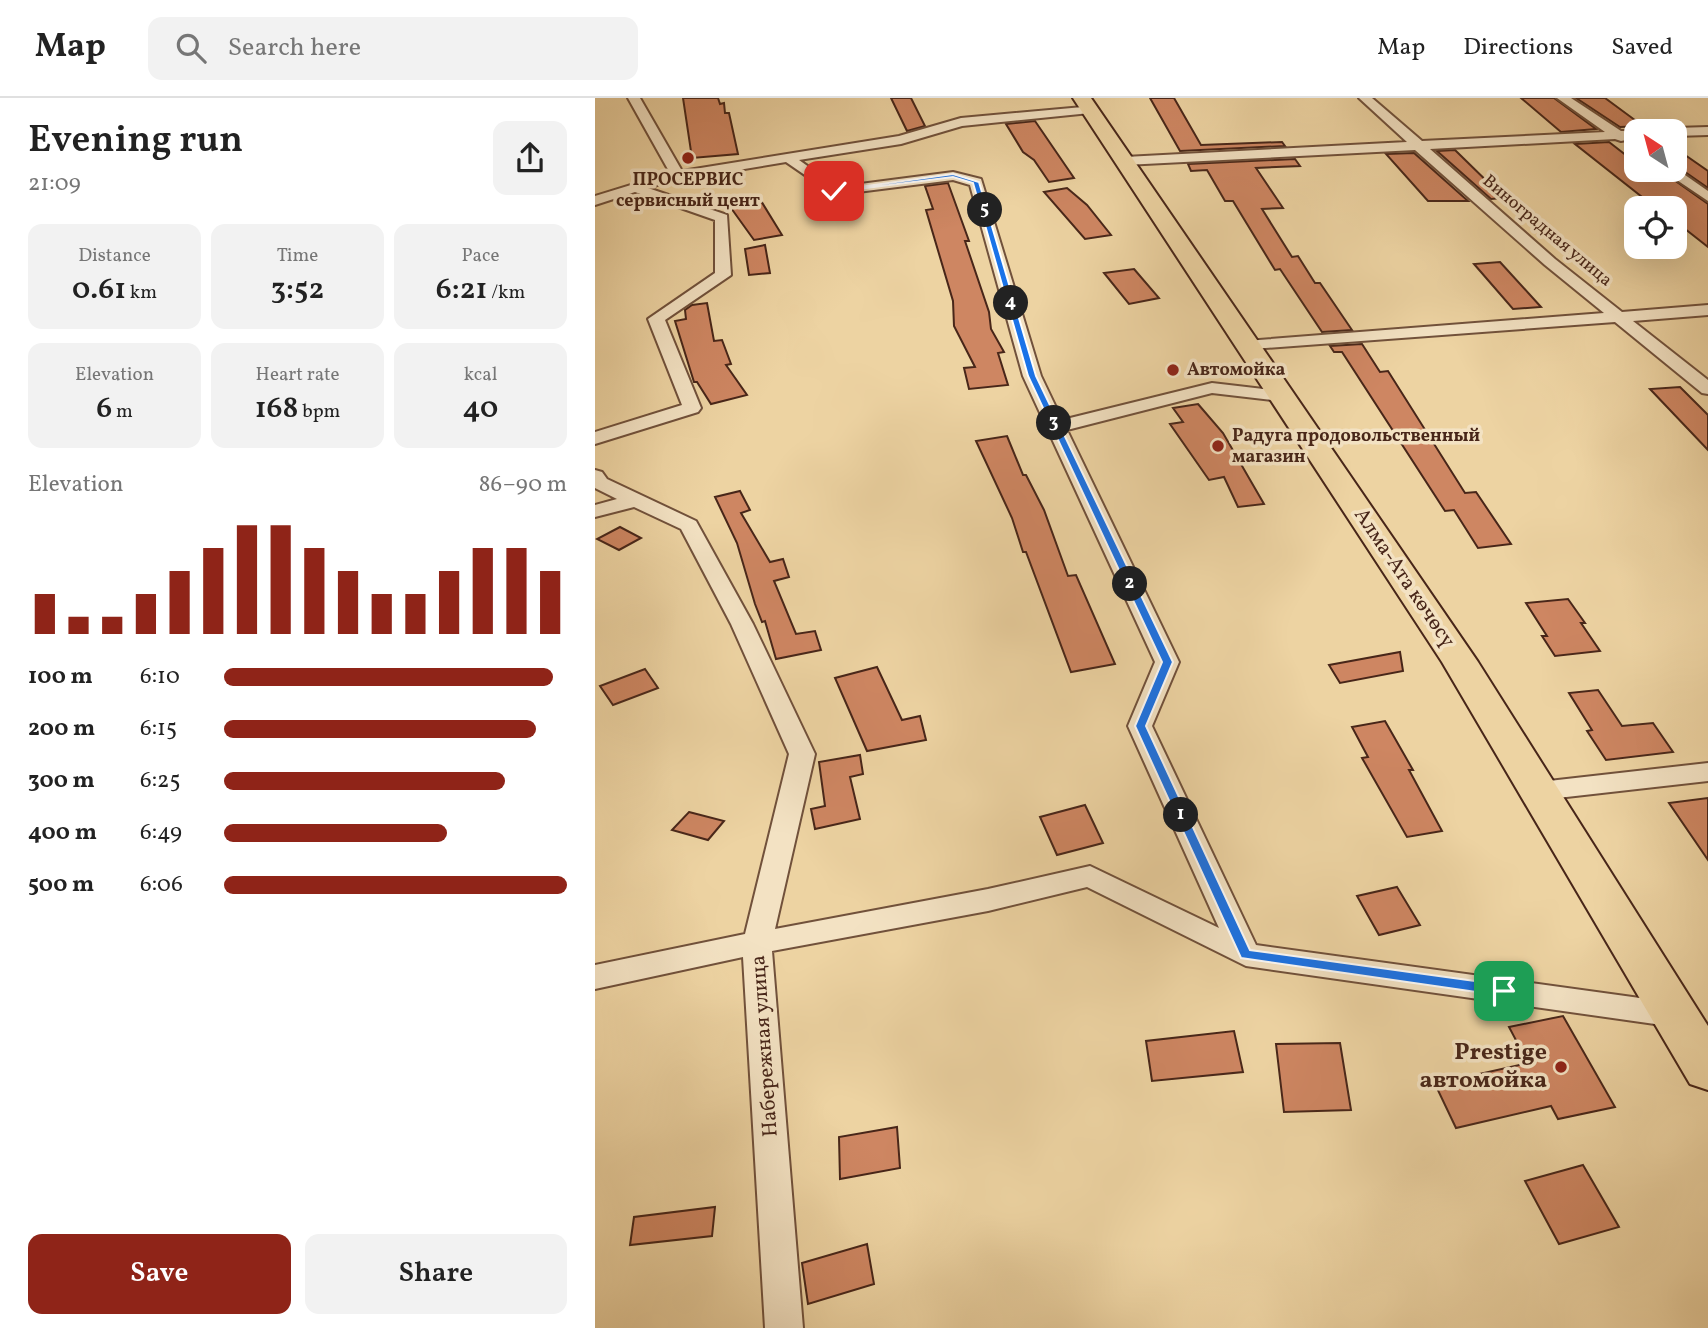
<!DOCTYPE html>
<meta charset="utf-8">
<style>
body{margin:0;font-family:Vollkorn,serif;background:#f2f2f2;color:#222;height:100vh;display:flex;flex-direction:column;font-size:26px;white-space:nowrap}
*{box-sizing:border-box;margin:0}
p{font-size:23px;color:#767676}
.icon{flex:none;width:38px;height:38px;fill:none;stroke:currentColor;stroke-width:2;stroke-linecap:round;stroke-linejoin:round}
.map{position:relative;flex:1;overflow:hidden}
.panel{display:flex;flex-direction:column;background:#fff;width:595px}
.panel>*{flex:none}
.needle{width:46px;rotate:324deg}
.controls{position:absolute;left:1029px;top:21px;display:grid;gap:14px}
.controls a{display:grid;place-items:center;width:63px;height:63px;border-radius:14px;background:#fff;box-shadow:0 7px 28px #0002;font-size:35px}
.pin{position:absolute;display:grid;place-items:center;width:60px;height:60px;color:#fff;margin:-30px;border-radius:14px;box-shadow:0 4px 10px #0006}
.km{position:absolute;width:35px;height:35px;margin:-18px;border-radius:50%;background:#222;color:#fff;font-size:19px;line-height:35px;text-align:center}
.round{display:grid;place-items:center;flex:none;width:74px;height:74px;border-radius:14px;background:#f2f2f2}
.summary{display:flex;align-items:center;justify-content:space-between;height:119px;padding:0 28px}
h1{font-size:38px;font-weight:600;line-height:52px}
.metrics{display:grid;grid-template-columns:repeat(3,1fr);gap:10px;height:119px;padding:7px 28px}
.metrics div{display:grid;align-content:center;border-radius:14px;background:#f2f2f2;text-align:center}
.metrics b{font-size:30px;font-weight:600}
.metrics small{font-size:19px;font-weight:400}
.metrics p{font-size:19px}
.chart{height:196px;padding:14px 28px}
.chart p{display:flex;justify-content:space-between}
.chart svg{width:100%;height:126px;margin-top:7px;stroke:#8f2418;stroke-width:6}
.button{display:flex;gap:14px;margin-top:auto;padding:14px 28px}
.button a{flex:1;height:80px;border-radius:14px;background:#8f2418;color:#fff;font-size:28px;font-weight:600;line-height:80px;text-align:center}
.button a+a{background:#f2f2f2;color:#222}
ul{padding:0 28px;list-style:none;font-size:23px}
li{display:grid;grid-template-columns:112px 84px 1fr;align-items:center;height:52px}
li i{height:18px;border-radius:9px;background:#8f2418}
header{display:flex;align-items:center;gap:42px;box-sizing:border-box;height:98px;padding:0 35px;background:#fff;border-bottom:2px solid #e0e0e0}
header strong{font-size:33px}
nav{display:flex;gap:38px;margin-inline-start:auto;font-size:24px}
.search{width:490px;height:63px;background:#f2f2f2;display:flex;align-items:center;gap:18px;box-sizing:border-box;padding:0 24px;border-radius:14px;color:#767676;font-size:26px}
main{display:flex;flex:1;min-height:0}
.map>svg:first-child{display:block}
.building{fill:#ce8662;stroke:#482619;stroke-width:2}
.lines{fill:none;stroke-linecap:round;stroke-linejoin:round}
.street-casing{stroke:#71513b;stroke-width:4}
.highway-casing{stroke:#482619;stroke-width:4}
.street{fill:#f3e2c3;fill-rule:evenodd}
.highway{fill:#edd3a2;fill-rule:evenodd}
.route{fill:#1a73e8;stroke:#fff;stroke-width:2}
.poi-dot{fill:#8f2418;stroke:#f3e2c3;stroke-width:2.5}
.labels{text-anchor:middle;dominant-baseline:central;stroke-width:7;stroke-linejoin:round;paint-order:stroke}
.far-poi-label{font-size:18px;font-weight:bold;fill:#482619;stroke:#f3e2c3;text-anchor:start}
.far-street-label{font-size:18px;fill:#482619;stroke:#f3e2c3}
.street-label{font-size:21px;fill:#482619;stroke:#f3e2c3}
.near-poi-label{font-size:24px;font-weight:bold;fill:#482619;stroke:#f3e2c3;text-anchor:end}
</style>
<header>
<strong>Map</strong>
<div class="search"><svg class="icon" aria-label="search" viewBox="0 0 24 24"><circle cx="10" cy="10" r="6"/><path d="M15 15l6 6"/></svg>Search here</div>
<nav><a>Map</a><a>Directions</a><a>Saved</a></nav>
</header>
<main>
<section class="panel">
<div class="summary"><div><h1>Evening run</h1><p>21:09</p></div><a class="round"><svg class="icon" aria-label="share" viewBox="0 0 24 24"><path d="M12 15V3M7 8l5-5 5 5M5 13v7h14v-7"/></svg></a></div>
<div class="metrics">
<div><p>Distance</p><b>0.61<small> km</small></b></div>
<div><p>Time</p><b>3:52</b></div>
<div><p>Pace</p><b>6:21<small> /km</small></b></div>
</div>
<div class="metrics">
<div><p>Elevation</p><b>6<small> m</small></b></div>
<div><p>Heart rate</p><b>168<small> bpm</small></b></div>
<div><p>kcal</p><b>40</b></div>
</div>
<div class="chart"><p><span>Elevation</span>86–90 m</p>
<svg viewBox="0 0 160 44" preserveAspectRatio="none"><path d="M5 44V30M15 44V38M25 44V38M35 44V30M45 44V22M55 44V14M65 44V6M75 44V6M85 44V14M95 44V22M105 44V30M115 44V30M125 44V22M135 44V14M145 44V14M155 44V22"/></svg>
</div>
<ul>
<li><b>100 m</b>6:10<i style="width:96%"></i></li>
<li><b>200 m</b>6:15<i style="width:91%"></i></li>
<li><b>300 m</b>6:25<i style="width:82%"></i></li>
<li><b>400 m</b>6:49<i style="width:65%"></i></li>
<li><b>500 m</b>6:06<i style="width:100%"></i></li>
</ul>
<div class="button"><a>Save</a><a>Share</a></div>
</section>
<div class="map">
<svg width="1113" height="1230" viewBox="0 0 1113 1230">
<rect width="100%" height="100%" fill="#edd3a2"/>
<filter id="stains"><feTurbulence type="fractalNoise" baseFrequency=".00286" numOctaves="4"/><feColorMatrix values="0 0 0 0 .2 0 0 0 0 .09 0 0 0 0 .02 0 0 0 .5 -.17"/></filter>
<radialGradient id="worn" r=".72"><stop offset=".6" stop-color="#630" stop-opacity="0"/><stop offset="1" stop-color="#630" stop-opacity=".3"/></radialGradient>
<g class="building">
<path d="M88,0H123L125,6L129,5L130,15H134L143,56L97,60Z"/>
<path d="M296,0H316L330,28L312,33Z"/>
<path d="M555,0H579L606,47L687,44L690,48L585,53Z"/>
<path d="M926,0H959L1001,31L966,34Z"/>
<path d="M981,0H1010L1048,28L1025,29Z"/>
<path d="M440,23L479,80L454,84L439,62L428,54L411,26Z"/>
<path d="M1014,44L1041,65V72H1065L1113,106V149L1080,123V110H1061L980,46Z"/>
<path d="M1080,50L1113,73V90L1080,67Z"/>
<path d="M860,52L909,100L896,101L842,53Z"/>
<path d="M819,55L873,103H833L791,56Z"/>
<path d="M700,61L705,68L661,70L688,110L667,111L697,159L703,158L720,185H725L757,232L727,234L685,171L680,172L638,103H630L612,72L596,73L593,66Z"/>
<path d="M353,85L374,143H370L394,214L396,231L409,254L403,255L413,287L374,291L369,270L380,269L359,228L358,203L331,112L338,111L330,88Z"/>
<path d="M472,90L492,107L516,137L490,141L449,94Z"/>
<path d="M163,98L187,137L159,142L131,103Z"/>
<path d="M170,147L175,175L154,177L150,151Z"/>
<path d="M905,164L946,209L918,211L879,166Z"/>
<path d="M539,171L564,200L534,206L509,175Z"/>
<path d="M112,205L119,243L127,242L136,266L131,267L152,297L116,306L102,284H99L80,223L91,221L90,212L97,207Z"/>
<path d="M767,246L785,274L793,273L870,395L881,394L916,446L883,450L859,412L850,413L747,254H739L735,248Z"/>
<path d="M1085,289L1113,317V352L1055,291Z"/>
<path d="M603,306L628,335L669,406L643,409L629,379L614,382L575,326L588,324L578,310Z"/>
<path d="M412,338L428,377H431L449,412L473,478L481,477L520,566L476,574L431,454H428L417,420L381,343Z"/>
<path d="M145,393L155,412L146,415L175,464L188,461L194,479L179,483L201,536L220,533L226,552L181,561L170,523L167,524L160,506L142,445L120,399Z"/>
<path d="M25,429L46,440L24,452L2,441Z"/>
<path d="M973,501L990,525H986L1005,553L960,558L947,538H952L931,505Z"/>
<path d="M805,554L808,573L745,585L734,567Z"/>
<path d="M282,569L307,622L325,618L331,642L272,653L240,580Z"/>
<path d="M50,571L63,590L18,607L5,588Z"/>
<path d="M1003,592L1027,628L1058,625L1078,654L1011,662L992,633L997,632L974,595Z"/>
<path d="M790,623L818,672H814L847,733L812,739L767,660L773,659L757,629Z"/>
<path d="M265,657L268,676L255,679L265,721L220,731L216,711L230,708L224,664Z"/>
<path d="M1113,700V762L1074,705Z"/>
<path d="M490,707L508,745L462,757L445,719Z"/>
<path d="M94,714L129,723L113,742L77,732Z"/>
<path d="M802,789L825,827L784,837L762,798Z"/>
<path d="M968,918L1020,1009L963,1021L956,1008L861,1030L840,986L933,965L914,929Z"/>
<path d="M639,933L648,974L557,983L551,943Z"/>
<path d="M745,945L756,1012L689,1014L681,946Z"/>
<path d="M302,1029L305,1070L245,1081L244,1039Z"/>
<path d="M988,1067L1024,1129L964,1146L930,1083Z"/>
<path d="M120,1109L117,1138L35,1147L39,1119Z"/>
<path d="M272,1146L279,1186L213,1206L207,1165Z"/>
</g>
<g class="lines">
<defs>
<g id="street">
<path d="M33,0H45L87,73L304,38L366,20L499,8L501,11L495,15L367,28L306,46L204,62L242,89L358,74L386,81L446,278L467,322L617,285L685,293L694,298L685,303L617,295L472,332L584,564L557,628L661,847L1081,905L1092,908L1096,917L1092,926L1081,929L651,868L492,789L393,813L177,853L208,1230H170L148,859L0,891V867L150,836L194,656L136,526L86,431L39,409L0,419V407L22,401L0,390V372L7,374L12,381L101,423L158,526L220,656L180,831L393,791L495,768L624,830L533,628L560,564L428,278L375,87L358,82L239,97L191,64L71,84L53,90L132,117L136,177L70,222L106,310L103,314L0,346V334L87,307L53,221L120,175V122L40,94L0,107V98L75,75Z"/>
<path d="M764,0H777L827,43L1010,34L962,0H976L1026,33H1045H1041V40L1026,43L1020,41L835,51L960,161L1027,214L1113,207V217L1038,223L1113,282V296L1107,295L1020,224L645,252L643,248L651,243L1009,215L950,167L820,52L530,67L523,63L530,59L812,44Z"/>
<path d="M1113,29V37L1080,38V33H1074L1080,30Z"/>
<path d="M1080,70L1113,93V103L1067,72Z"/>
<path d="M1113,665V683L945,702L936,699L932,693L936,687L945,684Z"/>
</g>
<path id="highway" d="M478,0H496L883,564L1113,928V992L1095,986L847,564Z"/>
</defs>
<use href="#street" class="street-casing"/>
<use href="#highway" class="highway-casing"/>
<use href="#street" class="street"/>
<use href="#highway" class="highway"/>
</g>
<path class="route" d="M358,76L384,84L441,278L578,564L551,628L655,852L909,887L916,893L914,897L909,898L646,860L540,628L567,564L433,278L378,85L358,79L239,94L236,93Z"/>
<g class="poi-dot">
<circle cx="93" cy="60" r="7"/>
<circle cx="578" cy="272" r="7"/>
<circle cx="623" cy="348" r="7"/>
<circle cx="966" cy="969" r="7"/>
</g>
<g class="labels">
<g class="far-poi-label">
<text x="93" y="82" text-anchor="middle">ПРОСЕРВИС<tspan x="93" dy="21">сервисный цент</tspan></text>
<text x="592" y="272">Автомойка</text>
<text x="637" y="338">Радуга продовольственный<tspan x="637" dy="21">магазин</tspan></text>
</g>
<g class="far-street-label">
<text transform="translate(952 133) rotate(40)">Виноградная улица</text>
</g>
<g class="street-label">
<text transform="translate(809 480) rotate(56)">Алма-Ата көчөсү</text>
<text transform="translate(170 948) rotate(-94)">Набережная улица</text>
</g>
<g class="near-poi-label">
<text x="952" y="955">Prestige<tspan x="952" dy="28">автомойка</tspan></text>
</g>
</g>
<rect width="100%" height="100%" filter="url(#stains)"/>
<rect width="100%" height="100%" fill="url(#worn)"/>
</svg>
<div class="controls">
<a><svg class="needle" viewBox="-14 -14 28 28"><path d="M0-13l5 13h-10z" fill="#e53935"/><path d="M0 13l5-13h-10z" fill="#767676"/></svg></a>
<a><svg class="icon" aria-label="locate" viewBox="0 0 24 24"><circle cx="12" cy="12" r="6"/><path d="M12 2v4M12 18v4M2 12h4M18 12h4"/></svg></a>
</div>
<div class="pin" style="left:909px;top:893px;background:#1e9e55"><svg class="icon" aria-label="arrive" viewBox="0 0 24 24"><path d="M6 21V4h12l-3 4 3 4H6"/></svg></div>
<div class="pin" style="left:239px;top:93px;background:#d93025"><svg class="icon" aria-label="check" viewBox="0 0 24 24"><path d="M5 12l5 5 9-10"/></svg></div>
<b class="km" style="left:586px;top:717px">1</b>
<b class="km" style="left:535px;top:486px">2</b>
<b class="km" style="left:459px;top:325px">3</b>
<b class="km" style="left:416px;top:205px">4</b>
<b class="km" style="left:390px;top:112px">5</b>
</div>
</main>
